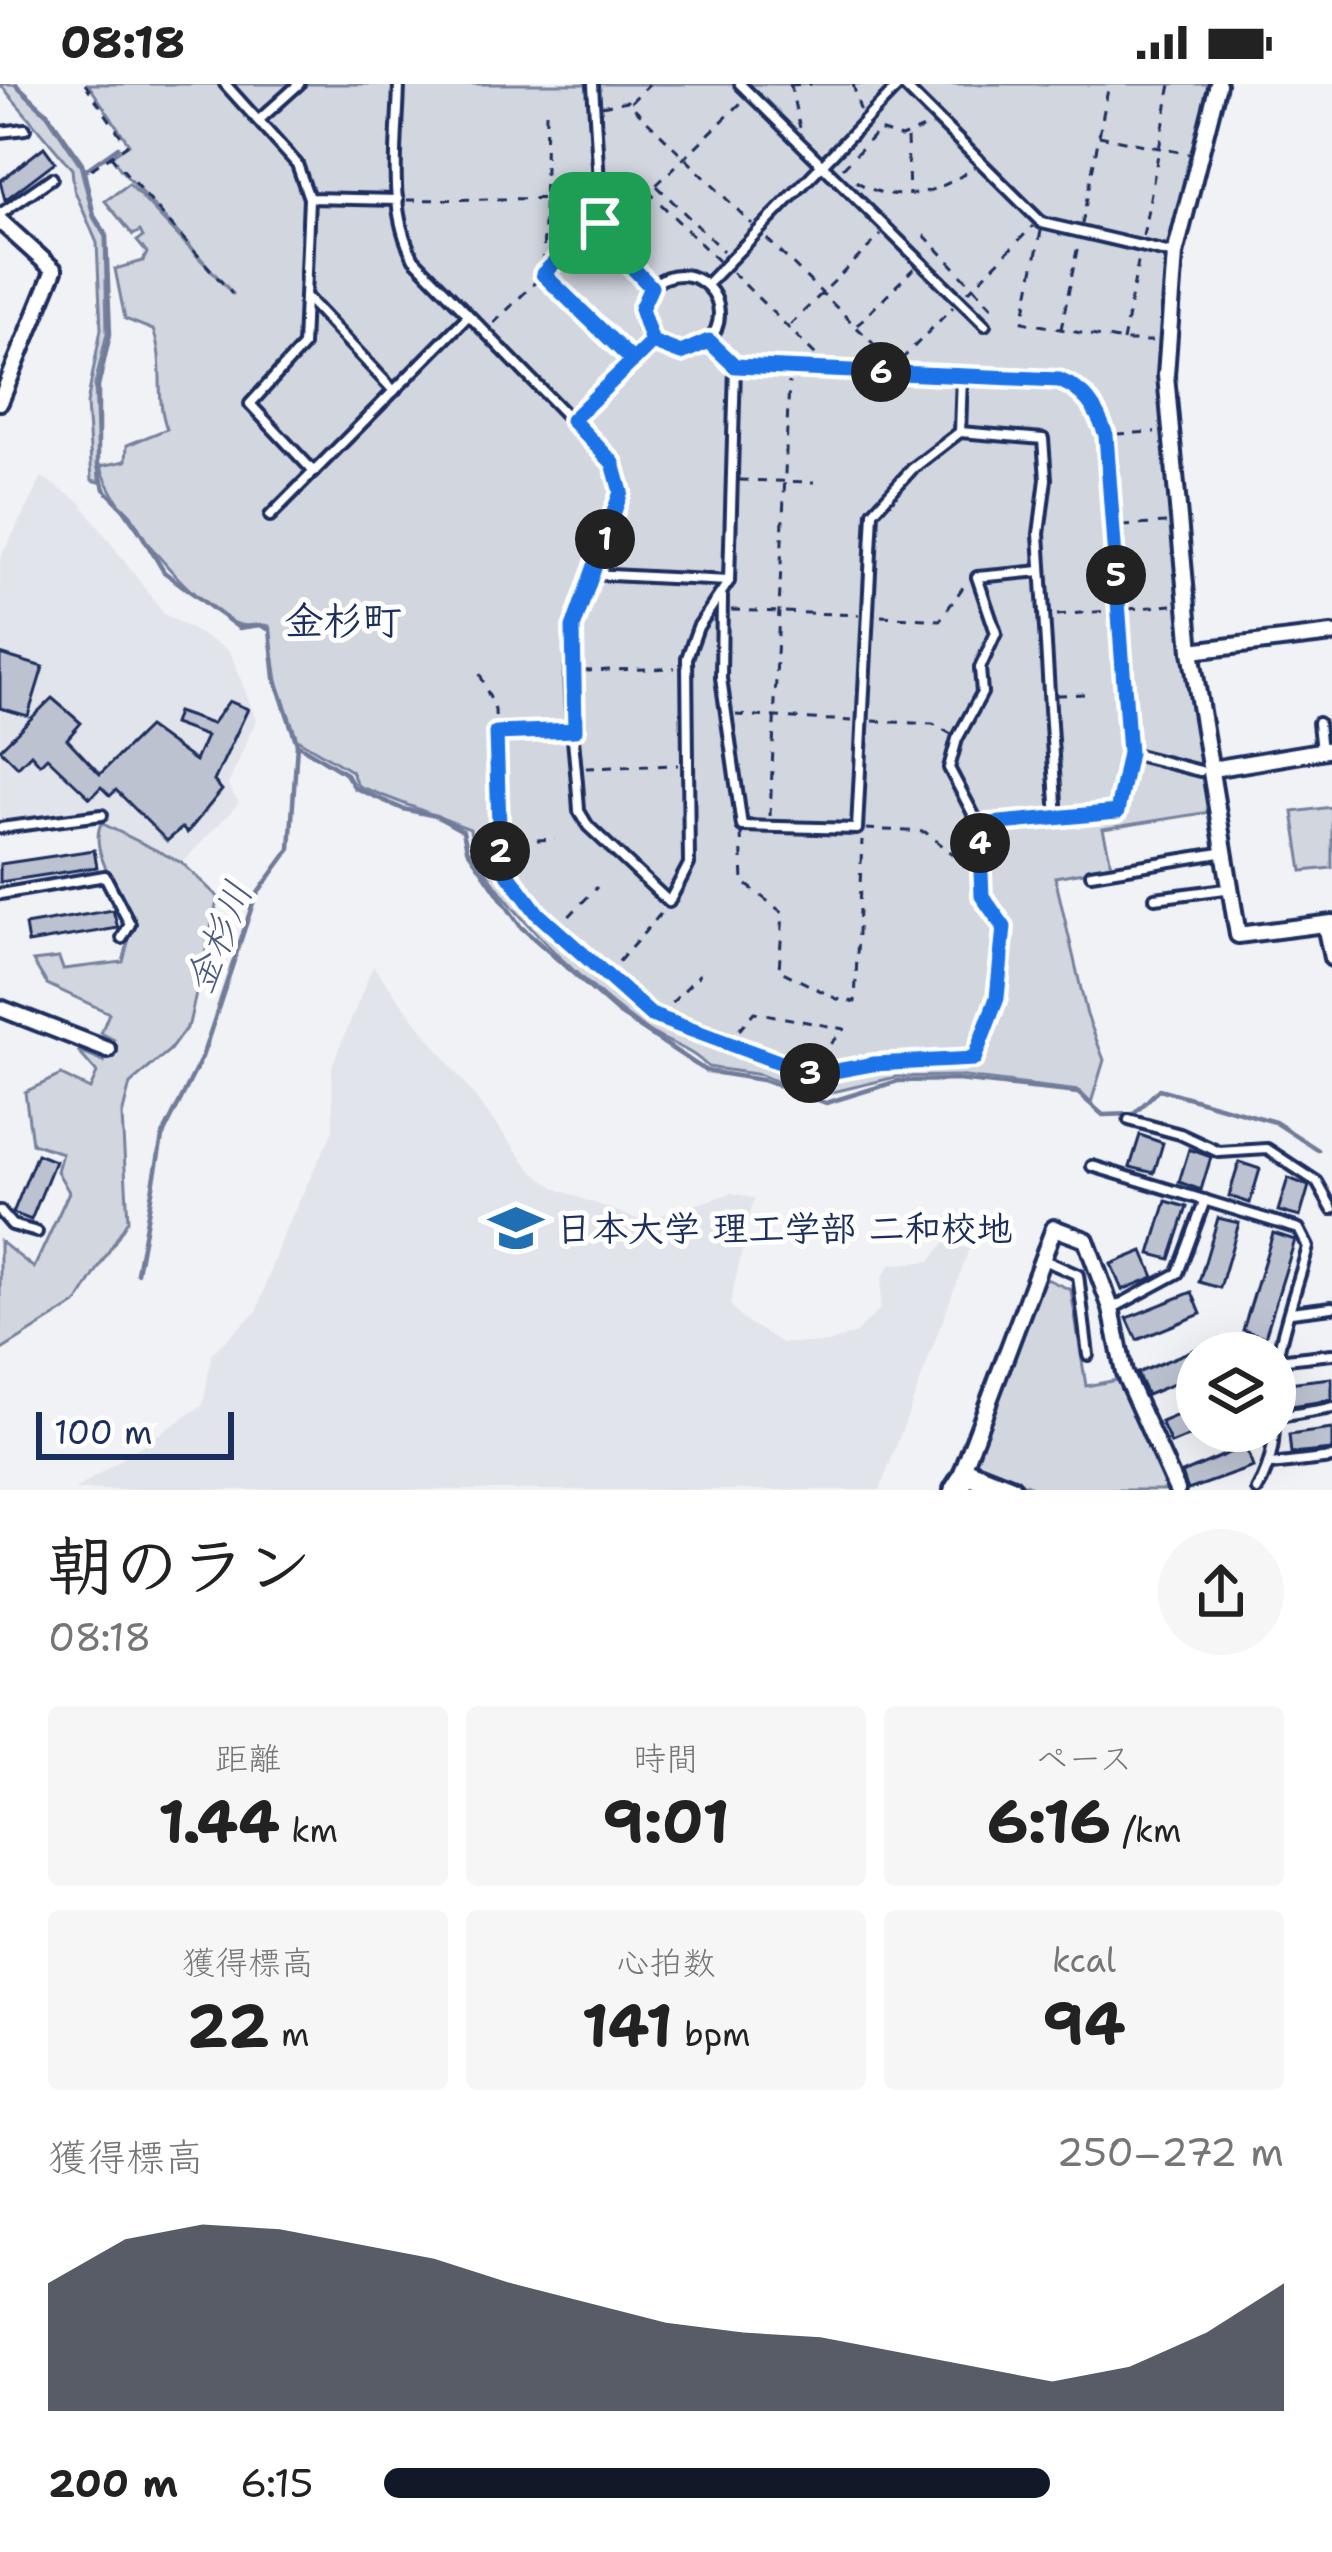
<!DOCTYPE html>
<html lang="ja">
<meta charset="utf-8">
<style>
body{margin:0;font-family:"Shantell Sans","Klee One",sans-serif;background:#f6f6f6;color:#222;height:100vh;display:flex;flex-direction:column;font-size:45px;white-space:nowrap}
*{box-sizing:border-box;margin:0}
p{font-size:39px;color:#767676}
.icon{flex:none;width:66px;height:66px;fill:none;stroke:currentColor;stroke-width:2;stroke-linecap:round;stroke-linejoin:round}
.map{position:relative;height:1406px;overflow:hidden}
.sheet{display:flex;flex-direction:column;background:#fff;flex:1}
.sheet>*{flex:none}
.fabs{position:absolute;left:1176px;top:1248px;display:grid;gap:24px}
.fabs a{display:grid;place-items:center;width:120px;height:120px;border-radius:50%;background:#fff;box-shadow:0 12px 48px #0002;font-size:60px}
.scale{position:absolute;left:36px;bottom:30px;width:198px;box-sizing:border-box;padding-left:12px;border:6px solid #1b2f5e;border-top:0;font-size:33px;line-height:42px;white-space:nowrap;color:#1b2f5e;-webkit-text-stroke:9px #fff;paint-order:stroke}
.pin{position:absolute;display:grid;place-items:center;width:102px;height:102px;color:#fff;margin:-51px;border-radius:24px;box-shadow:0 6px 18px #0006}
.km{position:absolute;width:60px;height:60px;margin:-30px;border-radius:50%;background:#222;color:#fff;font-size:33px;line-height:60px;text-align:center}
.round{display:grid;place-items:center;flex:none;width:126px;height:126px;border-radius:63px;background:#f6f6f6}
.summary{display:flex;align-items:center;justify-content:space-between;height:204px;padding:0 48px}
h1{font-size:66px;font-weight:700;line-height:90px}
.figures{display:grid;grid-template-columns:repeat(3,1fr);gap:18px;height:204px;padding:12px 48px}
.figures div{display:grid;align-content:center;border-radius:12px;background:#f6f6f6;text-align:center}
.figures b{font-size:60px;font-weight:700}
.figures small{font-size:33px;font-weight:400}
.figures p{font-size:33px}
.chart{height:336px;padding:24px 48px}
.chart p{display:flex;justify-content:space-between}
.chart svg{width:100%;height:216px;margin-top:12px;fill:#111827;opacity:.7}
ul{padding:0 48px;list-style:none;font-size:39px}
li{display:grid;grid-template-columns:192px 144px 1fr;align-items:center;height:90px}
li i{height:30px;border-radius:15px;background:#111827}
.status{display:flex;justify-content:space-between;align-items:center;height:84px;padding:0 60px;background:#fff;direction:ltr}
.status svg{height:33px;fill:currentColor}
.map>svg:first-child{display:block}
.built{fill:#e1e4ea}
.green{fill:#d2d6df;stroke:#76829e;stroke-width:3}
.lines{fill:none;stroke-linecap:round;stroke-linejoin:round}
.stream{stroke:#707c9a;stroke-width:4.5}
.building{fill:#bcc2d0;stroke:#1b2f5e;stroke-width:3}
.lane-casing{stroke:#1b2f5e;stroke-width:16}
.street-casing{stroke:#1b2f5e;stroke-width:22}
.secondary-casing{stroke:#1b2f5e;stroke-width:30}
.path{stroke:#1b2f5e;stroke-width:3;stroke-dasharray:9 9;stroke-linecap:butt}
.lane{stroke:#fff;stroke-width:8}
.street{stroke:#fff;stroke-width:14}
.secondary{stroke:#fff;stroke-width:21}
.route-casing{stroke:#fff;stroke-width:24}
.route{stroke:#1a73e8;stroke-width:15}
.labels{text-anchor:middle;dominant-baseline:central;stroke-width:10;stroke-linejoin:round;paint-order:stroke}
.poi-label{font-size:36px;font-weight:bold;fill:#1b2f5e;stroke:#fff;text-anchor:start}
.neighbourhood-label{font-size:39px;font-weight:bold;fill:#1b2f5e;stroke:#fff}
.water-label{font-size:39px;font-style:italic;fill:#4c5c81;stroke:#fff}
</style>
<div class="status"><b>08:18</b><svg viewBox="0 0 49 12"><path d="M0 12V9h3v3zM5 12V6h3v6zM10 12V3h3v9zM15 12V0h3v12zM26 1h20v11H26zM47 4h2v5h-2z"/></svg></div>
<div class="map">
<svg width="1332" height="1406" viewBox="0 0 1332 1406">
<rect width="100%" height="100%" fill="#f1f2f5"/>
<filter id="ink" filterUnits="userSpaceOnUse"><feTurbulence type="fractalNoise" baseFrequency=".00833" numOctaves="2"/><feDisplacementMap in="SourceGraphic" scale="24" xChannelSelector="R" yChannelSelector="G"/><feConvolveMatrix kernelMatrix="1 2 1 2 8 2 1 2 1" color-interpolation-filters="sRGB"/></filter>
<g filter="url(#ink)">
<g class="built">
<path d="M42,393L80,418L164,530L230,567L256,636L228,701L239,719L182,779L101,739L0,752V475Z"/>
<path d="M373,882L533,1088L557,1105L642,1137L732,1109L754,1114L730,1220L742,1235L782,1259H829L856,1249L880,1225L882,1194L890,1181L930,1177L945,1158L969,1165L880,1406H75L203,1321L212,1269L257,1227L281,1155L333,1046L332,982Z"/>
</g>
<g class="green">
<path d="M0,0H14L47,31L80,81L93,133L105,153L107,249L95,301L99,398L92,396L87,320L101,245L97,159L74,105L72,85Z"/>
<path d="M88,0H1215L1171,176L1161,250L1204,674L1200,680L1216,727L1103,745L1112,783L1055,793L1087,931L1104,976L1091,1019L1079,1007L957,992L896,993L812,1013L761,991L708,983C691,964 666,959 645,945C597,913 472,800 470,745L358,702L351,687L297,655L277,597L269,542C259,539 250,544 241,541C200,532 110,421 101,382L126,377L127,361L167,345C154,311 166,280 153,246L125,235L115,185L143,177L147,169L137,157L143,153L140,147L133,151L105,117L129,100L234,211L121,86L111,72L129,60Z"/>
<path d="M1332,723V784L1302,787L1293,728Z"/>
<path d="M101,739L182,779L218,813L189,940L170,966L130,1000L122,1032L128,1136L77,1219L0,1267V1157L34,1184L69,1108L57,1087L62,1069L32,1059L25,1008L61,991L90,1005L97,989L78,967L104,978L114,956L101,949L109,929L47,900L33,877L59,874L63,885L123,878L134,835C121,808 88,769 101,739Z"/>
<path d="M1040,1192L1071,1206L1086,1302L1122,1295L1171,1406H1040L969,1379Z"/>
</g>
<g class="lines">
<g class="stream">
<path d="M16,0L48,30L82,79L94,132L106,151L110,250L98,303V382L104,405L130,431L164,488L239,544L260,541L270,546L275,594L297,660L290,765L255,813L202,973L162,1053L137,1189"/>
<path d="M84,87L118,63"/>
<path d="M297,660L346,690L355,704L403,725L436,732L463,747L467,765L521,843L618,929L706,987L762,996L826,1019L898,997L957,996L1078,1009L1103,1031L1134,1030L1159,1005L1275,1038L1318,1066"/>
</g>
</g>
<g class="building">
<path d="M44,63L55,78L5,116L0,97Z"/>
<path d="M0,570L43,583L28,632L0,624Z"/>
<path d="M52,614L81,639L67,655L100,690L148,643L195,677L206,652L173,640L177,628L212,640L229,617L248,625L214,697L222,706L187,749L182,744L167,757L116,706L110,712L101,703L90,714L47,673L40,680L31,670L18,683L0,665Z"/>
<path d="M94,766L97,783L0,798V780Z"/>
<path d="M113,826L118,844L28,859L25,841Z"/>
<path d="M1140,1051L1163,1059L1154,1089L1130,1083Z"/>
<path d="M1189,1065L1211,1073L1201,1106L1179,1098Z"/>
<path d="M37,1070L55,1077L31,1136L13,1129Z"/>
<path d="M1239,1078L1260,1085L1250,1119L1229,1112Z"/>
<path d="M1288,1094L1309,1102L1300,1133L1278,1127Z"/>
<path d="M1166,1117L1187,1123L1170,1175L1150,1170Z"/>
<path d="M1218,1134L1239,1139L1220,1204L1199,1198Z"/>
<path d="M1273,1149L1295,1156L1265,1253L1243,1246Z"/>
<path d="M1143,1167L1154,1193L1122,1206L1111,1180Z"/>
<path d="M1192,1208L1201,1230L1137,1256L1127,1234Z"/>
<path d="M1220,1255L1226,1269H1197V1290L1147,1311L1137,1289Z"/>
<path d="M1332,1294V1316L1291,1322L1287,1299Z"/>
<path d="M1197,1323V1349L1171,1360L1161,1338Z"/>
<path d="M1332,1345V1366L1291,1370L1289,1351Z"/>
<path d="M1245,1362L1253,1383L1188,1406L1182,1389Z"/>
</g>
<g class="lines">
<defs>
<g id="lane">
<path d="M225,0L297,80L309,114L398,116"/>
<path d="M399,0C398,56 386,125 414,175L613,379C636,424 590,485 577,530C561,589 576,666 579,727L588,742L669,818L689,780L687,574L698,543L729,497L735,282"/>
<path d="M593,0L602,148L651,203"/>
<path d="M740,0L985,241"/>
<path d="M902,0L1042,139L1175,170"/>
<path d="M259,36L299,0"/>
<path d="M0,48L25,45"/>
<path d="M309,114L303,262L250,320L314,388"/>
<path d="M0,130L52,94"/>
<circle cx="680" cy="230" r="39"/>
<path d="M707,200L900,0"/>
<path d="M306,213L394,307"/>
<path d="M709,257L735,282L1059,296C1086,307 1096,324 1106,351L1129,669L1117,728L979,741L949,684L957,655L982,609L980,584L996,549L977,493L1041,487"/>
<path d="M572,336L652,258"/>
<path d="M960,348L962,291"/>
<path d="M270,432L468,232"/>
<path d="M590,490L729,497"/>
<path d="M722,513L721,594L742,742L857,745L873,428L912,385L960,348L1043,355L1046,395L1039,450L1057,735"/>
<path d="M1318,639L1321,667"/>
<path d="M1129,669L1200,687"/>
<path d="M0,744L102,731"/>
<path d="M1091,790L1226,768"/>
<path d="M0,810L105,792L130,840L122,854"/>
<path d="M1155,814L1233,804"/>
<path d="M1129,1036L1180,1050L1219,1068L1267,1065L1317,1098L1332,1125"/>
<path d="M1092,1082L1299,1145L1308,1163C1298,1200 1284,1238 1277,1275C1268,1325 1285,1357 1257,1406"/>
<path d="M0,1127L12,1141L37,1148"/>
<path d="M1044,1176L1078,1191L1088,1271"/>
<path d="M1113,1224L1178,1189L1205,1116"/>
<path d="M1291,1228L1332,1223"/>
<path d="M1277,1276L1332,1270"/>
<path d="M1278,1333L1332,1324"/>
<path d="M1271,1381L1332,1374"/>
</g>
<g id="street">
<path d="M1218,0L1175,170L1166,291L1191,567L1238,851L1332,839"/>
<path d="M0,137L54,186L0,318"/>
<path d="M1191,567L1332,550"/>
<path d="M1212,685L1332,665"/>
<path d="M1325,841L1332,874"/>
<path d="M0,924L108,966"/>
<path d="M961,1391L1054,1144L1086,1156L1111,1224L1124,1289L1177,1406"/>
</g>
<path id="secondary" d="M956,1406L967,1389L1010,1406"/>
</defs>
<use href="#lane" class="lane-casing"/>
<use href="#street" class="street-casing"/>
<use href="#secondary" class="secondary-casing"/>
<g class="path">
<path d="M85,0L127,61L87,88"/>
<path d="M790,0L800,44"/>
<path d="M853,0L860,26"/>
<path d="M790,1L812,0"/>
<path d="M631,18L649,0"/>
<path d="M602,22L627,17L752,140"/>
<path d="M546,28L543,190L627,271"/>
<path d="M1099,52L1189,70"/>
<path d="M907,54L909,110"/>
<path d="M110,71L232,210"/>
<path d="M843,84L879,46L901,53L932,41"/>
<path d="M856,97C894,123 940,109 974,83"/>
<path d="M657,102L723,167"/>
<path d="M407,116L589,114"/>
<path d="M1082,140L1109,0"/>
<path d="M1041,147L1023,238L1123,257H1152"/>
<path d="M924,151L995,226"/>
<path d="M1143,152L1171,0"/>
<path d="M767,155L893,279"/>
<path d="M718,177L649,108L744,16"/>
<path d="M732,188L819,274"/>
<path d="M968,208L1033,142"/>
<path d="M494,239L591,143"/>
<path d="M790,241L881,151"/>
<path d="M857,241L914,184"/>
<path d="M1061,245L1078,161"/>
<path d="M1123,257L1139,173"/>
<path d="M901,276L953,223"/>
<path d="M1117,350L1155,348"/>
<path d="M739,396L814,398"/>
<path d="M1122,442L1166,439"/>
<path d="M1128,525L1172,521"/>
<path d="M731,526L859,531"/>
<path d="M1057,531L1107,527"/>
<path d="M881,532L940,536L966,499"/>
<path d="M583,587L675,584"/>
<path d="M480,590L495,626L500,772L538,830L651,931L805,988L828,991L873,980L975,975L997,914L1004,843L983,812L980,749"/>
<path d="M1057,611L1086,610"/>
<path d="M736,631L852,637"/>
<path d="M873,637L933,640L951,650"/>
<path d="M498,648L560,646"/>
<path d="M586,684L678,681"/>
<path d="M770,732L789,298"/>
<path d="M866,745L925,748L979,790"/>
<path d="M741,749L743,798L783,829L779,886L837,915L855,918L862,756"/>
<path d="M501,758L555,755"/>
<path d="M557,845L597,803"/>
<path d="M607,891L664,826"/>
<path d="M659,932L700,890"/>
<path d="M728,960L754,928L844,945L806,986"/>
</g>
<use href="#lane" class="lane"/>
<use href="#street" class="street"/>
<use href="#secondary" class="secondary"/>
</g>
</g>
<g class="lines" filter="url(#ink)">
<defs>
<path id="route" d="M600,139L614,164L651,203L641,225L652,258L572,336L613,379L621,408L573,544L575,646L496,649L500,772L508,790L538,830L651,931L814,991L873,980L974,975L997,914L1004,843L982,812L979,741L1117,728L1129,669L1106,351C1096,324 1086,307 1059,296L735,282L709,257L681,269L652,258L633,277L543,190L599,134L600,139"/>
</defs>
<use href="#route" class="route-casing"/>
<use href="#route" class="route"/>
</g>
<defs>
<symbol id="university-bare" viewBox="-9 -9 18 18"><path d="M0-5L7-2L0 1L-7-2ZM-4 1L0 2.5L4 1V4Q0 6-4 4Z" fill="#1f6fb2" stroke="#fff" stroke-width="2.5" paint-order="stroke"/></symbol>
</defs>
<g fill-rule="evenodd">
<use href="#university-bare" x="478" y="1106" width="76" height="76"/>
</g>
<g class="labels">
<g class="poi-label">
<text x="556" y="1144">日本大学 理工学部 二和校地</text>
</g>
<g class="neighbourhood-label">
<text x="343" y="536">金杉町</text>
</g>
<g class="water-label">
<text transform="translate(218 853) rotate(-68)">金杉川</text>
</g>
</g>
</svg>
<div class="fabs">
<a><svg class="icon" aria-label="layers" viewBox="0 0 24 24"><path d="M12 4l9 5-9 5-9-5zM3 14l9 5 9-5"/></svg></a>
</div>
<div class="scale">100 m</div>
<div class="pin" style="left:600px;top:139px;background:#1e9e55"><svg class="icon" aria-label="arrive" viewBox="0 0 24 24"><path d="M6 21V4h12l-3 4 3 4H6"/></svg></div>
<b class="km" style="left:605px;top:455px">1</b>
<b class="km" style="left:500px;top:767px">2</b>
<b class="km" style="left:810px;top:989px">3</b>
<b class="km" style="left:980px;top:759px">4</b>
<b class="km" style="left:1116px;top:491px">5</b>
<b class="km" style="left:881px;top:288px">6</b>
</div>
<section class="sheet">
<div class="summary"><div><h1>朝のラン</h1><p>08:18</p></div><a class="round"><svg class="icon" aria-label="share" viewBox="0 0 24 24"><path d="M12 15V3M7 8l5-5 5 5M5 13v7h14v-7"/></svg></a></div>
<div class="figures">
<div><p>距離</p><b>1.44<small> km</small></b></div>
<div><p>時間</p><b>9:01</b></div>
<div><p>ペース</p><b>6:16<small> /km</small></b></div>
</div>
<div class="figures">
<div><p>獲得標高</p><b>22<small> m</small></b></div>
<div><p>心拍数</p><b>141<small> bpm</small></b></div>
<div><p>kcal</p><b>94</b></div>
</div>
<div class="chart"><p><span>獲得標高</span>250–272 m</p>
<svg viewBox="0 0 160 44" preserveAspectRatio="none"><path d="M0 44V18L10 9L20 6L30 7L40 10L50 13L60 18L70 22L80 26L90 28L100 29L110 32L120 35L130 38L140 35L150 28L160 18V44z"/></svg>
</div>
<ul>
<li><b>200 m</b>6:15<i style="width:74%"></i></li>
</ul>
</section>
